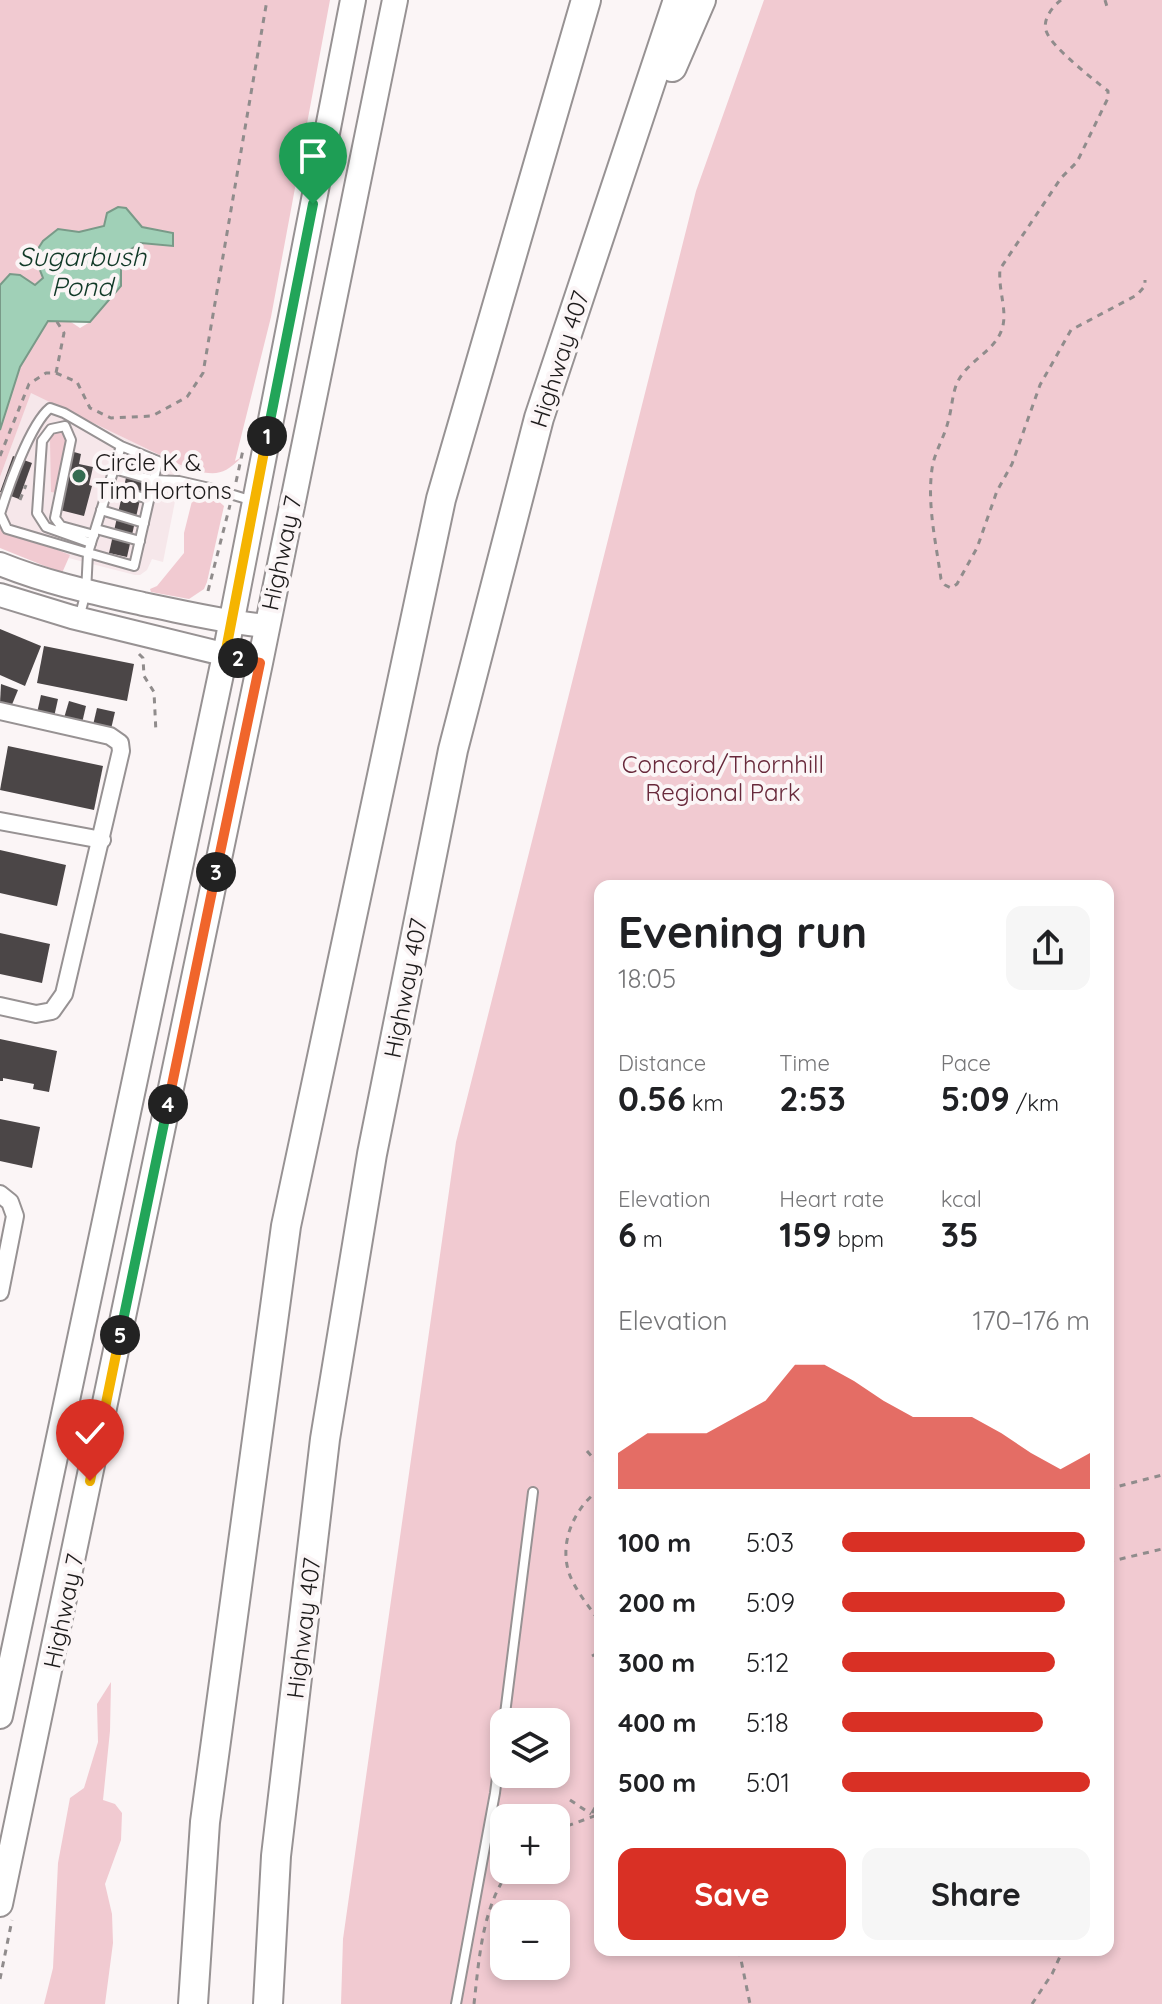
<!DOCTYPE html>
<meta charset="utf-8">
<style>
body{margin:0;font-family:Quicksand,sans-serif;background:#f6f6f6;color:#202124;height:100vh;display:flex;flex-direction:column;font-size:30px;white-space:nowrap}
*{box-sizing:border-box;margin:0}
p{font-size:26px;color:#757577}
.icon{flex:none;width:44px;height:44px;fill:none;stroke:currentColor;stroke-width:2;stroke-linecap:round;stroke-linejoin:round}
.map{position:relative;flex:1;overflow:hidden}
.drawer{position:absolute;left:594px;top:880px;width:520px;height:1076px;display:flex;flex-direction:column;background:#fff;border-radius:16px;box-shadow:0 4px 12px #0003}
.drawer>*{flex:none}
.controls{position:absolute;left:490px;top:1708px;display:grid;gap:16px}
.controls a{display:grid;place-items:center;width:80px;height:80px;border-radius:16px;background:#fff;box-shadow:0 4px 12px #0003;font-size:40px}
.pin{position:absolute;display:grid;place-items:center;width:68px;height:68px;color:#fff;margin:-82px -34px;border-radius:50% 50% 50% 0;rotate:-45deg;box-shadow:0 0 8px #0007}
.pin .icon{rotate:45deg}
.km{position:absolute;width:40px;height:40px;margin:-20px;border-radius:50%;background:#222;color:#fff;font-size:22px;line-height:40px;text-align:center}
.round{display:grid;place-items:center;flex:none;width:84px;height:84px;border-radius:16px;background:#f6f6f6}
.overview{display:flex;align-items:center;justify-content:space-between;height:136px;padding:0 24px}
h1{font-size:44px;font-weight:800;line-height:60px}
.figures{display:grid;grid-template-columns:repeat(3,1fr);gap:12px;height:136px;padding:8px 24px}
.figures div{display:grid;align-content:center}
.figures b{font-size:34px;font-weight:800}
.figures small{font-size:22px;font-weight:400}
.figures p{font-size:22px}
.chart{height:224px;padding:16px 24px}
.chart p{display:flex;justify-content:space-between}
.chart svg{width:100%;height:144px;margin-top:8px;fill:#d93025;opacity:.7}
.button{display:flex;gap:16px;margin-top:auto;padding:16px 24px}
.button a{flex:1;height:92px;border-radius:16px;background:#d93025;color:#fff;font-size:32px;font-weight:800;line-height:92px;text-align:center}
.button a+a{background:#f6f6f6;color:#202124}
ul{padding:0 24px;list-style:none;font-size:26px}
li{display:grid;grid-template-columns:128px 96px 1fr;align-items:center;height:60px}
li i{height:20px;border-radius:10px;background:#d93025}
.map>svg:first-child{display:block}
.built{fill:#f6e7ea}
.green{fill:#f1cad1;fill-rule:evenodd}
.water{fill:#a0d0b7;stroke:#799a88;stroke-width:2}
.building{fill:#4b4647}
.lines{fill:none;stroke-linecap:round;stroke-linejoin:round}
.lane-casing{stroke:#979293;stroke-width:12}
.street-casing{stroke:#979293;stroke-width:20}
.secondary-casing{stroke:#979293;stroke-width:26}
.primary-casing{stroke:#979293;stroke-width:28}
.highway-casing{stroke:#979293;stroke-width:32}
.path{stroke:#908c8c;stroke-width:3;stroke-dasharray:6 6;stroke-linecap:butt}
.lane{stroke:#fff;stroke-width:8}
.street{stroke:#fff;stroke-width:16}
.secondary{stroke:#fff;stroke-width:22}
.primary{stroke:#fff;stroke-width:24}
.highway{stroke:#fff;stroke-width:28}
.split-1-casing{stroke:#fff;stroke-width:16}
.split-2-casing{stroke:#fff;stroke-width:16}
.split-3-casing{stroke:#fff;stroke-width:16}
.split-4-casing{stroke:#fff;stroke-width:16}
.split-5-casing{stroke:#fff;stroke-width:16}
.split-6-casing{stroke:#fff;stroke-width:16}
.split-1{stroke:#22a559;stroke-width:10}
.split-2{stroke:#f5b400;stroke-width:10}
.split-3{stroke:#f0652b;stroke-width:10}
.split-4{stroke:#f0652b;stroke-width:10}
.split-5{stroke:#22a559;stroke-width:10}
.split-6{stroke:#f5b400;stroke-width:10}
.poi-dot{fill:#346b51;stroke:#fbf5f6;stroke-width:3}
.labels{text-anchor:middle;dominant-baseline:central;stroke-width:8;stroke-linejoin:round;paint-order:stroke}
.street-label{font-size:24px;fill:#1d1b1b;stroke:#fbf5f6}
.poi-label{font-size:24px;fill:#1d1b1b;stroke:#fbf5f6;text-anchor:start}
.park-label{font-size:24px;fill:#68293b;stroke:#fbf5f6}
.water-label{font-size:26px;font-style:italic;fill:#103927;stroke:#fbf5f6}
</style>
<div class="map">
<svg width="1162" height="2004" viewBox="0 0 1162 2004">
<rect width="100%" height="100%" fill="#fbf5f6"/>
<path class="built" d="M31,392L182,466L163,562L152,559L147,570L140,575H135L49,553L0,532V477Z"/>
<g class="green">
<path d="M0,0H330L271,317L235,461L242,457C223,475 219,475 193,471L31,393L0,477V430L20,367L48,321L71,322L80,328L90,322L103,255L107,213L104,226L79,232L58,229L38,248L34,255L44,278L35,285L20,275L10,274L0,285Z"/>
<path d="M764,0H1162V2004H341L343,1939L456,1142L696,191ZM600,886H1108V1950H600ZM504,1722H556V1774H504ZM504,1818H556V1870H504ZM504,1914H556V1966H504Z"/>
<path d="M62,431L67,435V443L57,493L51,492L50,440L55,432Z"/>
<path d="M0,493L8,496L0,517L10,531L70,555L62,573L0,548Z"/>
<path d="M191,493L215,498L224,506L207,582L204,589L189,599L151,592L150,589L157,586L184,553V533L193,497Z"/>
<path d="M111,1682L110,1731L103,1800L115,1804L122,1813L121,1840L105,1884L112,1914L113,1943L105,2004H44L53,1968L58,1863L70,1798L84,1788L98,1742L97,1704Z"/>
</g>
<path class="water" d="M118,207L126,208L142,227L173,233V246L141,243L121,255V286L90,322L48,321L20,367L0,430V285L10,274L20,275L35,285L43,278L34,255L43,241L58,229L79,232L104,226L107,213Z"/>
<g class="building">
<path d="M74,452L81,454L79,464L93,467L89,485L92,486L84,516L60,510Z"/>
<path d="M13,456L32,463L19,499L0,492Z"/>
<path d="M130,460L148,464L127,557L109,553Z"/>
<path d="M0,629L41,646L25,686L0,675Z"/>
<path d="M44,646L134,664L127,701L37,683Z"/>
<path d="M1,684L18,690L11,707L0,703Z"/>
<path d="M41,695L58,699L54,717L37,713Z"/>
<path d="M69,701L86,706L82,723L64,718Z"/>
<path d="M97,708L115,712L111,729L93,725Z"/>
<path d="M8,746L103,766L94,810L0,790Z"/>
<path d="M0,850L66,865L57,906L0,893Z"/>
<path d="M0,933L50,944L42,983L0,974Z"/>
<path d="M0,1039L57,1051L49,1092L33,1089L34,1084L3,1078V1081H0Z"/>
<path d="M0,1119L40,1127L32,1168L0,1161Z"/>
</g>
<g class="lines">
<defs>
<g id="lane">
<path d="M114,469L153,480L179,481L214,489L253,501"/>
<path d="M108,488L149,499"/>
<path d="M101,510L144,523"/>
<path d="M96,529L140,541"/>
<path d="M91,543L46,527L37,513L42,441L51,429L65,426L71,440L55,518L61,526L94,535"/>
<path d="M79,618L86,592L88,553L134,566L158,461L121,446L64,413L50,408C30,424 8,488 0,514L7,529L88,553L121,446"/>
<path d="M456,2004L495,1793L533,1492"/>
</g>
<g id="street">
<path d="M0,711L110,736L120,743L121,751L64,994L52,1011L36,1014L0,1006"/>
<path d="M0,821L102,840"/>
<path d="M0,1194L10,1202L15,1216L0,1292"/>
</g>
<g id="secondary">
<path d="M0,564C47,583 94,593 143,604C184,612 224,622 266,626"/>
<path d="M0,595L72,617L260,663"/>
</g>
<g id="primary">
<path d="M0,1716L225,655L353,0"/>
<path d="M0,1904L260,663L395,0"/>
</g>
<g id="highway">
<path d="M672,67L701,0"/>
<path d="M193,2004L205,1822L286,1226L441,499L586,0"/>
<path d="M268,2004L276,1856L325,1439L372,1154L453,750L539,418L678,0"/>
</g>
</defs>
<use href="#lane" class="lane-casing"/>
<use href="#street" class="street-casing"/>
<use href="#secondary" class="secondary-casing"/>
<use href="#primary" class="primary-casing"/>
<use href="#highway" class="highway-casing"/>
<g class="path">
<path d="M1061,0C1052,7 1041,21 1047,33C1053,48 1094,80 1108,91V98L1077,162L1061,178L1000,269C998,291 1008,311 1002,329C995,351 968,361 958,381C952,393 952,409 948,422C944,438 934,453 932,469C927,505 936,543 941,579L945,585L951,588L957,584L977,548L997,491L1012,464L1040,385L1071,330L1137,295L1145,286V280"/>
<path d="M1105,0L1108,10"/>
<path d="M56,373L77,382L90,408L111,418L152,416L187,397L203,373L267,0"/>
<path d="M0,456L29,384L46,373H56L64,333L54,317"/>
<path d="M236,482L243,450"/>
<path d="M20,500L26,485"/>
<path d="M208,591L230,505"/>
<path d="M139,654L143,658L144,676L154,692L156,733"/>
<path d="M587,1451L600,1466"/>
<path d="M600,1489C574,1508 559,1542 569,1573C575,1590 590,1608 600,1622"/>
<path d="M1108,1489L1162,1475"/>
<path d="M1108,1562L1162,1549"/>
<path d="M592,1656L600,1652"/>
<path d="M570,1800L591,1814"/>
<path d="M592,1813L600,1799"/>
<path d="M556,1830L600,1814"/>
<path d="M739,1950L750,2004"/>
<path d="M0,1979L12,1920"/>
<path d="M474,2004C479,1960 482,1906 510,1870"/>
<path d="M1032,2004L1052,1974L1063,1950"/>
</g>
<use href="#lane" class="lane"/>
<use href="#street" class="street"/>
<use href="#secondary" class="secondary"/>
<use href="#primary" class="primary"/>
<use href="#highway" class="highway"/>
</g>
<g class="lines">
<defs>
<path id="split-1" d="M267,436L313,204"/>
<path id="split-2" d="M238,658L225,655L267,436"/>
<path id="split-3" d="M216,872L260,663L238,658"/>
<path id="split-4" d="M168,1104L216,872"/>
<path id="split-5" d="M120,1335L168,1104"/>
<path id="split-6" d="M90,1481L120,1335"/>
</defs>
<use href="#split-1" class="split-1-casing"/>
<use href="#split-2" class="split-2-casing"/>
<use href="#split-3" class="split-3-casing"/>
<use href="#split-4" class="split-4-casing"/>
<use href="#split-5" class="split-5-casing"/>
<use href="#split-6" class="split-6-casing"/>
<use href="#split-1" class="split-1"/>
<use href="#split-2" class="split-2"/>
<use href="#split-3" class="split-3"/>
<use href="#split-4" class="split-4"/>
<use href="#split-5" class="split-5"/>
<use href="#split-6" class="split-6"/>
</g>
<circle class="poi-dot" cx="79" cy="476" r="8"/>
<g class="labels">
<g class="street-label">
<text transform="translate(559 359) rotate(-72)">Highway 407</text>
<text transform="translate(281 553) rotate(-78)">Highway 7</text>
<text transform="translate(405 988) rotate(-79)">Highway 407</text>
<text transform="translate(63 1611) rotate(-78)">Highway 7</text>
<text transform="translate(303 1628) rotate(-83)">Highway 407</text>
</g>
<g class="poi-label">
<text x="95" y="462">Circle K &amp;<tspan x="95" dy="28">Tim Hortons</tspan></text>
</g>
<g class="park-label">
<text x="723" y="764">Concord/Thornhill<tspan x="723" dy="28">Regional Park</tspan></text>
</g>
<g class="water-label">
<text x="82" y="256">Sugarbush<tspan x="82" dy="30">Pond</tspan></text>
</g>
</g>
</svg>
<div class="controls">
<a><svg class="icon" aria-label="layers" viewBox="0 0 24 24"><path d="M12 4l9 5-9 5-9-5zM3 14l9 5 9-5"/></svg></a>
<a>+</a>
<a>−</a>
</div>
<div class="pin" style="left:313px;top:204px;background:#1e9e55"><svg class="icon" aria-label="arrive" viewBox="0 0 24 24"><path d="M6 21V4h12l-3 4 3 4H6"/></svg></div>
<div class="pin" style="left:90px;top:1481px;background:#d93025"><svg class="icon" aria-label="check" viewBox="0 0 24 24"><path d="M5 12l5 5 9-10"/></svg></div>
<b class="km" style="left:267px;top:436px">1</b>
<b class="km" style="left:238px;top:658px">2</b>
<b class="km" style="left:216px;top:872px">3</b>
<b class="km" style="left:168px;top:1104px">4</b>
<b class="km" style="left:120px;top:1335px">5</b>
<section class="drawer">
<div class="overview"><div><h1>Evening run</h1><p>18:05</p></div><a class="round"><svg class="icon" aria-label="share" viewBox="0 0 24 24"><path d="M12 15V3M7 8l5-5 5 5M5 13v7h14v-7"/></svg></a></div>
<div class="figures">
<div><p>Distance</p><b>0.56<small> km</small></b></div>
<div><p>Time</p><b>2:53</b></div>
<div><p>Pace</p><b>5:09<small> /km</small></b></div>
</div>
<div class="figures">
<div><p>Elevation</p><b>6<small> m</small></b></div>
<div><p>Heart rate</p><b>159<small> bpm</small></b></div>
<div><p>kcal</p><b>35</b></div>
</div>
<div class="chart"><p><span>Elevation</span>170–176 m</p>
<svg viewBox="0 0 160 44" preserveAspectRatio="none"><path d="M0 44V33L10 27L20 27L30 27L40 22L50 17L60 6L70 6L80 11L90 17L100 22L110 22L120 22L130 27L140 33L150 38L160 33V44z"/></svg>
</div>
<ul>
<li><b>100 m</b>5:03<i style="width:98%"></i></li>
<li><b>200 m</b>5:09<i style="width:90%"></i></li>
<li><b>300 m</b>5:12<i style="width:86%"></i></li>
<li><b>400 m</b>5:18<i style="width:81%"></i></li>
<li><b>500 m</b>5:01<i style="width:100%"></i></li>
</ul>
<div class="button"><a>Save</a><a>Share</a></div>
</section>
</div>
